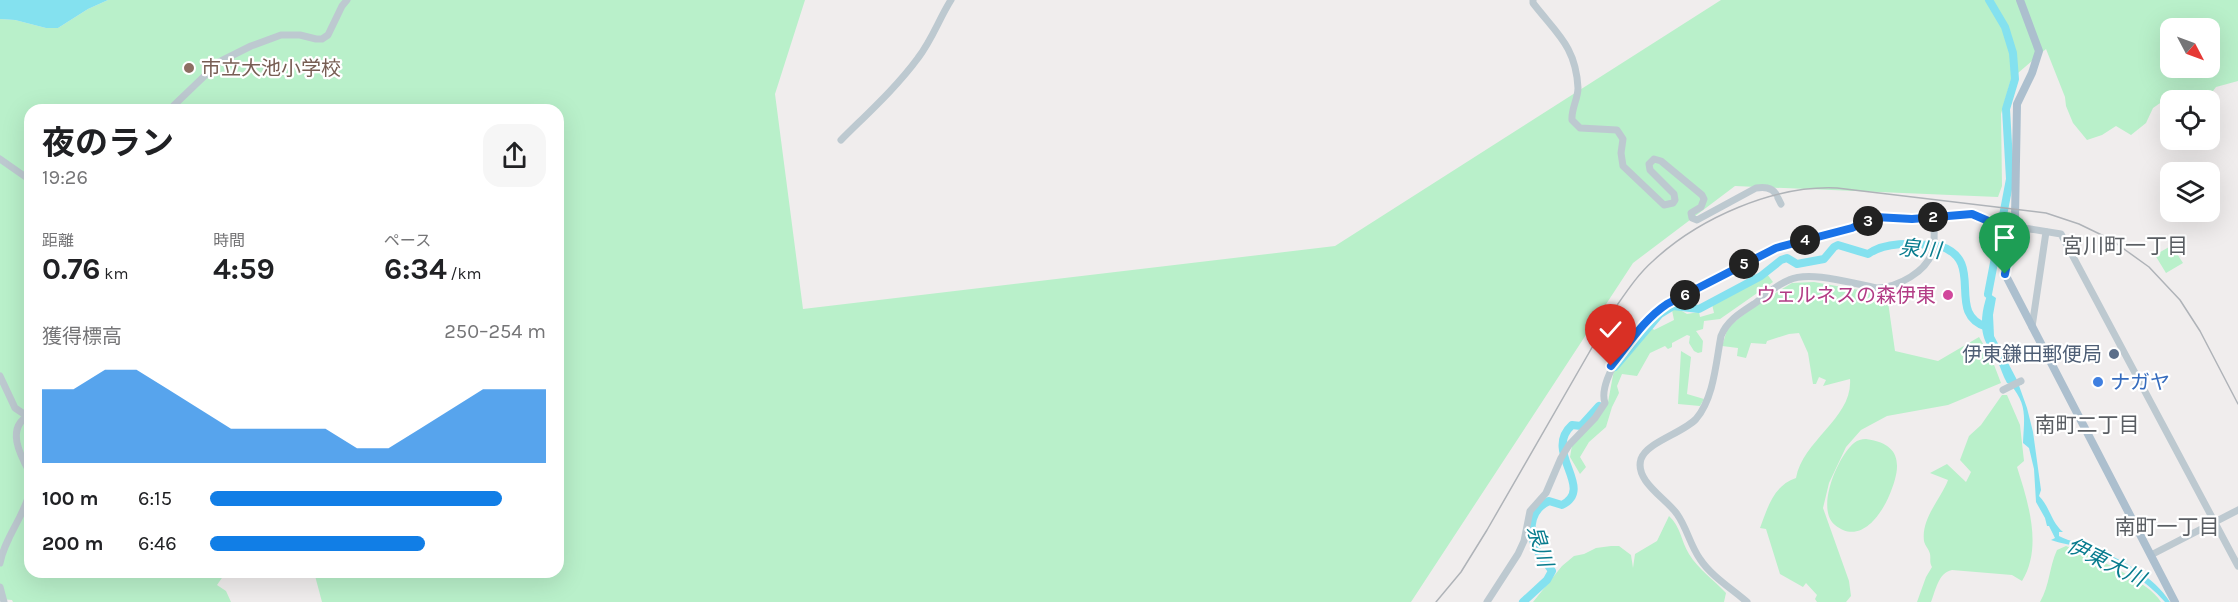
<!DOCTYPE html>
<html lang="ja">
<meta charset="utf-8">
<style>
body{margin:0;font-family:Karla,"Noto Sans JP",sans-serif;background:#f6f6f6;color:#202124;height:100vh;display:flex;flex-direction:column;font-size:22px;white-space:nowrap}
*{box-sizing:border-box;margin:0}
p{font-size:20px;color:#757577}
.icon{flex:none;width:33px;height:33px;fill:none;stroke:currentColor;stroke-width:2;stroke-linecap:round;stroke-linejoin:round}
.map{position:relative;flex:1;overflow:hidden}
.sheet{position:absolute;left:24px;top:104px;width:540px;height:474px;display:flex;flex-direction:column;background:#fff;border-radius:18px;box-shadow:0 6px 24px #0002}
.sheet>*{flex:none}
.needle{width:39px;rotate:131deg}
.controls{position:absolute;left:2160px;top:18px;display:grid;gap:12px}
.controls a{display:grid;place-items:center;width:60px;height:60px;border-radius:12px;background:#fff;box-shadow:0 6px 24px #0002;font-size:30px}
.pin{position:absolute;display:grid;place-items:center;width:51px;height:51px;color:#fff;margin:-62px -26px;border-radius:50% 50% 50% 0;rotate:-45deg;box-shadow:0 0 6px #0007}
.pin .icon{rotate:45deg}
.km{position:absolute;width:30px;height:30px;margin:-15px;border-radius:50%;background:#222;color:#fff;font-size:16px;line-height:30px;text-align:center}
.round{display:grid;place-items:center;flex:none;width:63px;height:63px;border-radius:18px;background:#f6f6f6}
.headline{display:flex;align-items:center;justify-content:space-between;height:102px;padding:0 18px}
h1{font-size:33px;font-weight:700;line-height:45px}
.stats{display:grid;grid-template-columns:repeat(3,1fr);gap:9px;height:102px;padding:6px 18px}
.stats div{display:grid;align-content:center}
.stats b{font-size:30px;font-weight:700}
.stats small{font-size:16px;font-weight:400}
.stats p{font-size:16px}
.chart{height:168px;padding:12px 18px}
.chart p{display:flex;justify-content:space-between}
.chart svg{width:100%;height:108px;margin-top:6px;fill:#117ee6;opacity:.7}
ul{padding:0 18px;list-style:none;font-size:20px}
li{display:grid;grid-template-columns:96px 72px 1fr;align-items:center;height:45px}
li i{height:15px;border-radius:8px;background:#117ee6}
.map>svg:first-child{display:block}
.green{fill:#b9f0ca;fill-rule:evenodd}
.water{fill:#84e1ef}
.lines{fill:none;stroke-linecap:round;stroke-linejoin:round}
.river{stroke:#84e1ef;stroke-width:8}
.tertiary{stroke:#bdc9d0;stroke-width:7}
.primary{stroke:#acbfce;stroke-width:8}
.rail{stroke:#afb3b8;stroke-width:1.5}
.route-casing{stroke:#fff;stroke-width:12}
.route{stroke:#1a73e8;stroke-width:8}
.education-dot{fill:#8d6e63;stroke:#fff;stroke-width:2}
.hotel-dot{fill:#d1479c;stroke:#fff;stroke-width:2}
.service-dot{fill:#5c6f8a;stroke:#fff;stroke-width:2}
.shop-dot{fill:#3f7fe0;stroke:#fff;stroke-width:2}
.labels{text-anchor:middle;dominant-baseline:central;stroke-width:4.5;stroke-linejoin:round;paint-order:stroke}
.education-label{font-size:20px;fill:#785e54;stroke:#fff;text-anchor:start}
.hotel-label{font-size:20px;fill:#b23c85;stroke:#fff;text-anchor:end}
.service-label{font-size:20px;fill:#4e5e75;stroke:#fff;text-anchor:end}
.shop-label{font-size:20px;fill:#366cbe;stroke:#fff;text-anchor:start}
.neighbourhood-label{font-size:21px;fill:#5a5e63;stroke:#fff}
.water-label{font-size:21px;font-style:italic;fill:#087c8e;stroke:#fff}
</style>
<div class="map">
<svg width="2238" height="602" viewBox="0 0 2238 602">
<rect width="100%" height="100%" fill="#f0eded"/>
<g class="green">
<path d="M108,0H805L775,94L803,309L1335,246L1721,0H2238V81L2216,87L2206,100H2170V109L2166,99L2153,108L2146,123L2131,135L2116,126L2102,135L2087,140L2073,123L2066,106L2065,97L2046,49L2011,79L2001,114L2002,186L1998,197L1735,186L1633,263L1411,602H322L314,572H558V110H30V572H226L217,585L226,591L231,602H13L12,600L0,599V19L15,20L46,28H58L88,9ZM2170,28H2210V68H2170Z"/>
<path d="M2169,247L2171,250L2174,249L2183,263L2166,273L2155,255Z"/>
<path d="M1767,274L1773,282L1720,319L1704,321L1703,329L1696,331L1703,341L1702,352L1698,353L1694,351L1689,343L1690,336L1687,335L1672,343V347L1668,349L1665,346L1650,353L1637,376L1622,374L1617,386L1619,393L1612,407L1606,427L1589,442L1580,457L1586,467L1580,474L1570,457L1572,445L1608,402L1614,370L1647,330L1650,326L1654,330L1674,320L1672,310H1680L1687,314L1699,312L1700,317L1714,313L1712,304Z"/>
<path d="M1814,282L1887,295L1895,351L1938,361L1979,337L1991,357L2001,383L1948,405L1887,416L1861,430L1846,447L1829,483L1823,508L1849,581L1851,596L1846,602H1817L1815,599L1817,595L1806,583L1803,587L1780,574L1766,529L1760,528C1768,507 1773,486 1796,478C1803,440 1853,418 1850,379L1823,386L1826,380L1819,377L1816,384H1813L1808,353L1799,333L1789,334L1767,341L1766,344L1751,343L1746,358L1737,356L1738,348L1722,346L1727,330L1732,324L1756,305L1792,283Z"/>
<path d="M1681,351L1691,357L1687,394L1704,399L1700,406L1678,404Z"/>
<path d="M2002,395H2007L2020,425L2024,461L2017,467C2028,502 2043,547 2022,581L2012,575L1952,570C1938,573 1936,590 1931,602H1917L1926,577L1932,567C1929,562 1931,559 1930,554C1929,549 1925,546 1924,541C1921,518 1941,499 1948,480L1930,473L1947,464L1966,482L1971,472L1960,460L1969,436L1981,425Z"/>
<path d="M1866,439C1904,444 1901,468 1889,496C1880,517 1859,545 1835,525C1815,509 1838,456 1854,443C1858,440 1861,439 1866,439Z"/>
<path d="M1669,516C1681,527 1681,541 1689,554C1698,569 1714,580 1726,593L1724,602H1533L1562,566L1574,556L1584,554L1596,548L1611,546H1619L1631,555L1633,568L1635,554L1657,541Z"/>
<path d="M2066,546C2090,555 2149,581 2161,602H2040C2050,585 2049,567 2057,550Z"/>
</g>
<g class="water">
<path d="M0,0H108L88,9L58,28H46L15,20L0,19Z"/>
<path d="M1993,280L1990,294L1996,298L1993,315L1994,336L2017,380L2027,408L2033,432L2041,490L2039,496C2050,507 2051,522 2063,532H2059V536C2070,542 2083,543 2094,548C2120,559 2155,577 2170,602H2165C2146,580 2114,560 2087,549C2075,545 2061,544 2051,540L2055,538L2049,526H2047L2045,518L2036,502L2034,469L2029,448L2023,443C2024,418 2028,405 2010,384L2007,383C2003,376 2001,369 1998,362C1996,356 1992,352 1988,346C1976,327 1984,300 1993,280Z"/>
</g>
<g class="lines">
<g class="river">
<path d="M1988,294L2010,179L2006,109L2015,79L2013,53L2005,27L1989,0"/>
<path d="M1615,367L1660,314L1673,306L1699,309L1761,276L1781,260L1787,258L1797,264L1824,259L1834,247L1838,245L1868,254C1888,240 1916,244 1940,246C1987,261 1944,314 1987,327"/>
<path d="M1523,602L1547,580L1552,571C1548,565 1544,560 1540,555C1528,537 1527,511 1549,501L1562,505C1596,488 1542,452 1572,425L1581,426L1599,406"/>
</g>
<g class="tertiary">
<path d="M1533,0V3C1556,33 1576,46 1578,88C1578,99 1571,109 1572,120L1580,128L1617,130L1623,139L1621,153L1623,166L1664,205L1673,203L1675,200L1674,194L1650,170L1649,164L1654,159L1661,161L1702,195L1704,199L1701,207L1691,213L1692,218L1697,220L1756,188C1764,187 1771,187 1776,194"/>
<path d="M169,110L219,62L251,46L281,35H300L316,39H322L328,35L342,6L347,0"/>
<path d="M841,140C867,114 896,88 918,58C932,40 939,19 951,0"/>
<path d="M0,159L30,180"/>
<path d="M1778,198L1781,204"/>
<path d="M2032,327L2046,232"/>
<path d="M0,376L15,408L27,416"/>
<path d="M2003,390L2021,381"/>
<path d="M30,415C5,427 20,455 30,473"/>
<path d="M2151,555L2238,510"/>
<path d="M0,563C5,537 24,517 30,491"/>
<path d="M0,587L4,602"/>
<path d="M1487,602L1518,554L1524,541L1530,511L1546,493L1561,458L1569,445L1595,418L1605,403C1597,381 1634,330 1651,315C1656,311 1662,308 1667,304L1776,248L1852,228L1875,217L1912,219L1972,214L1993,223L2061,234L2238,566"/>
<path d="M1747,602C1732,589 1711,576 1700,559C1690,545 1687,528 1677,514C1667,499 1634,481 1641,459C1647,442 1683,433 1696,419C1714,398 1716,362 1721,336C1727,321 1740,313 1754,304C1765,296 1776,285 1789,280C1810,270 1854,284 1877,288C1898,287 1927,272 1933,250C1935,240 1934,228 1934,217"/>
</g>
<path class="primary" d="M2020,0L2039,51L2032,73L2017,104L2015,218L2005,274L2175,602"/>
<path class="rail" d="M1436,602L1461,572L1487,530L1613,311C1625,294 1637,275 1653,261C1699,218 1774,185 1837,188L2046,213L2079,224L2110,239L2149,267L2180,300L2200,331L2238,404"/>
</g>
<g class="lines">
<defs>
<path id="route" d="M1611,366C1629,344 1643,320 1667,304L1776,248L1852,228L1875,217L1912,219L1972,214L1993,223L2014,227L2005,274"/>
</defs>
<use href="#route" class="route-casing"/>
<use href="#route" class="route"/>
</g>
<circle class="education-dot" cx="189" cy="68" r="6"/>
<circle class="hotel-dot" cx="1948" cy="295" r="6"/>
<circle class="service-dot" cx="2114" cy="354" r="6"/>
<circle class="shop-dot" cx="2098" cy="382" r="6"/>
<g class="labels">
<g class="education-label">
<text x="201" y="68">市立大池小学校</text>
</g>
<g class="hotel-label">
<text x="1936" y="295">ウェルネスの森伊東</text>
</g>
<g class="service-label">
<text x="2102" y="354">伊東鎌田郵便局</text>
</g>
<g class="shop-label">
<text x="2110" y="382">ナガヤ</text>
</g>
<g class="neighbourhood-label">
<text x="2125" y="246">宮川町一丁目</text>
<text x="2087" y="425">南町二丁目</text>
<text x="2167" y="527">南町一丁目</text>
</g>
<g class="water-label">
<text transform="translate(1920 249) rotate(5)">泉川</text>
<text transform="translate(1540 546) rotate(73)">泉川</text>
<text transform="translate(2106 562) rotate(26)">伊東大川</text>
</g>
</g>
</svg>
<div class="controls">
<a><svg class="needle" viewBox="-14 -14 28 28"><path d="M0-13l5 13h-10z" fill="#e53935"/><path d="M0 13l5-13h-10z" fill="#757577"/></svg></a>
<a><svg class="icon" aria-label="locate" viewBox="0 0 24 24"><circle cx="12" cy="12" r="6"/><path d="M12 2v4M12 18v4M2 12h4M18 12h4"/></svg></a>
<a><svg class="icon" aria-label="layers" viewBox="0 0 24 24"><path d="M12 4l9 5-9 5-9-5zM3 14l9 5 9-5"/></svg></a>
</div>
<div class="pin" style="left:2005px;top:274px;background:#1e9e55"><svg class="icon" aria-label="arrive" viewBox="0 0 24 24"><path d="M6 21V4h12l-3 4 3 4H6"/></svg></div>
<div class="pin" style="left:1611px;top:366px;background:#d93025"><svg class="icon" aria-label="check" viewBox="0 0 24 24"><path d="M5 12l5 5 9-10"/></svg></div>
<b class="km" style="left:1933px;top:217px">2</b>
<b class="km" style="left:1868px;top:221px">3</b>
<b class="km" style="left:1805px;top:240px">4</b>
<b class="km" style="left:1744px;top:264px">5</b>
<b class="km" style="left:1685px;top:295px">6</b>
<section class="sheet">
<div class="headline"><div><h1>夜のラン</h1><p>19:26</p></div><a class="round"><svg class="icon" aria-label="share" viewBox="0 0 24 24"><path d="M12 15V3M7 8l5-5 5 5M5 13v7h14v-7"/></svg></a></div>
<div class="stats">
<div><p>距離</p><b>0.76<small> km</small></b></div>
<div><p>時間</p><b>4:59</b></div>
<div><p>ペース</p><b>6:34<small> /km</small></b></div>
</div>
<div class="chart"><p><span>獲得標高</span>250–254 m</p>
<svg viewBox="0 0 160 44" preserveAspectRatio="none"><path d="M0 44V14L10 14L20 6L30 6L40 14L50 22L60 30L70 30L80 30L90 30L100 38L110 38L120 30L130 22L140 14L150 14L160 14V44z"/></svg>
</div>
<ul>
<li><b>100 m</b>6:15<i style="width:87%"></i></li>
<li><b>200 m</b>6:46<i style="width:64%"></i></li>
</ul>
</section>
</div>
